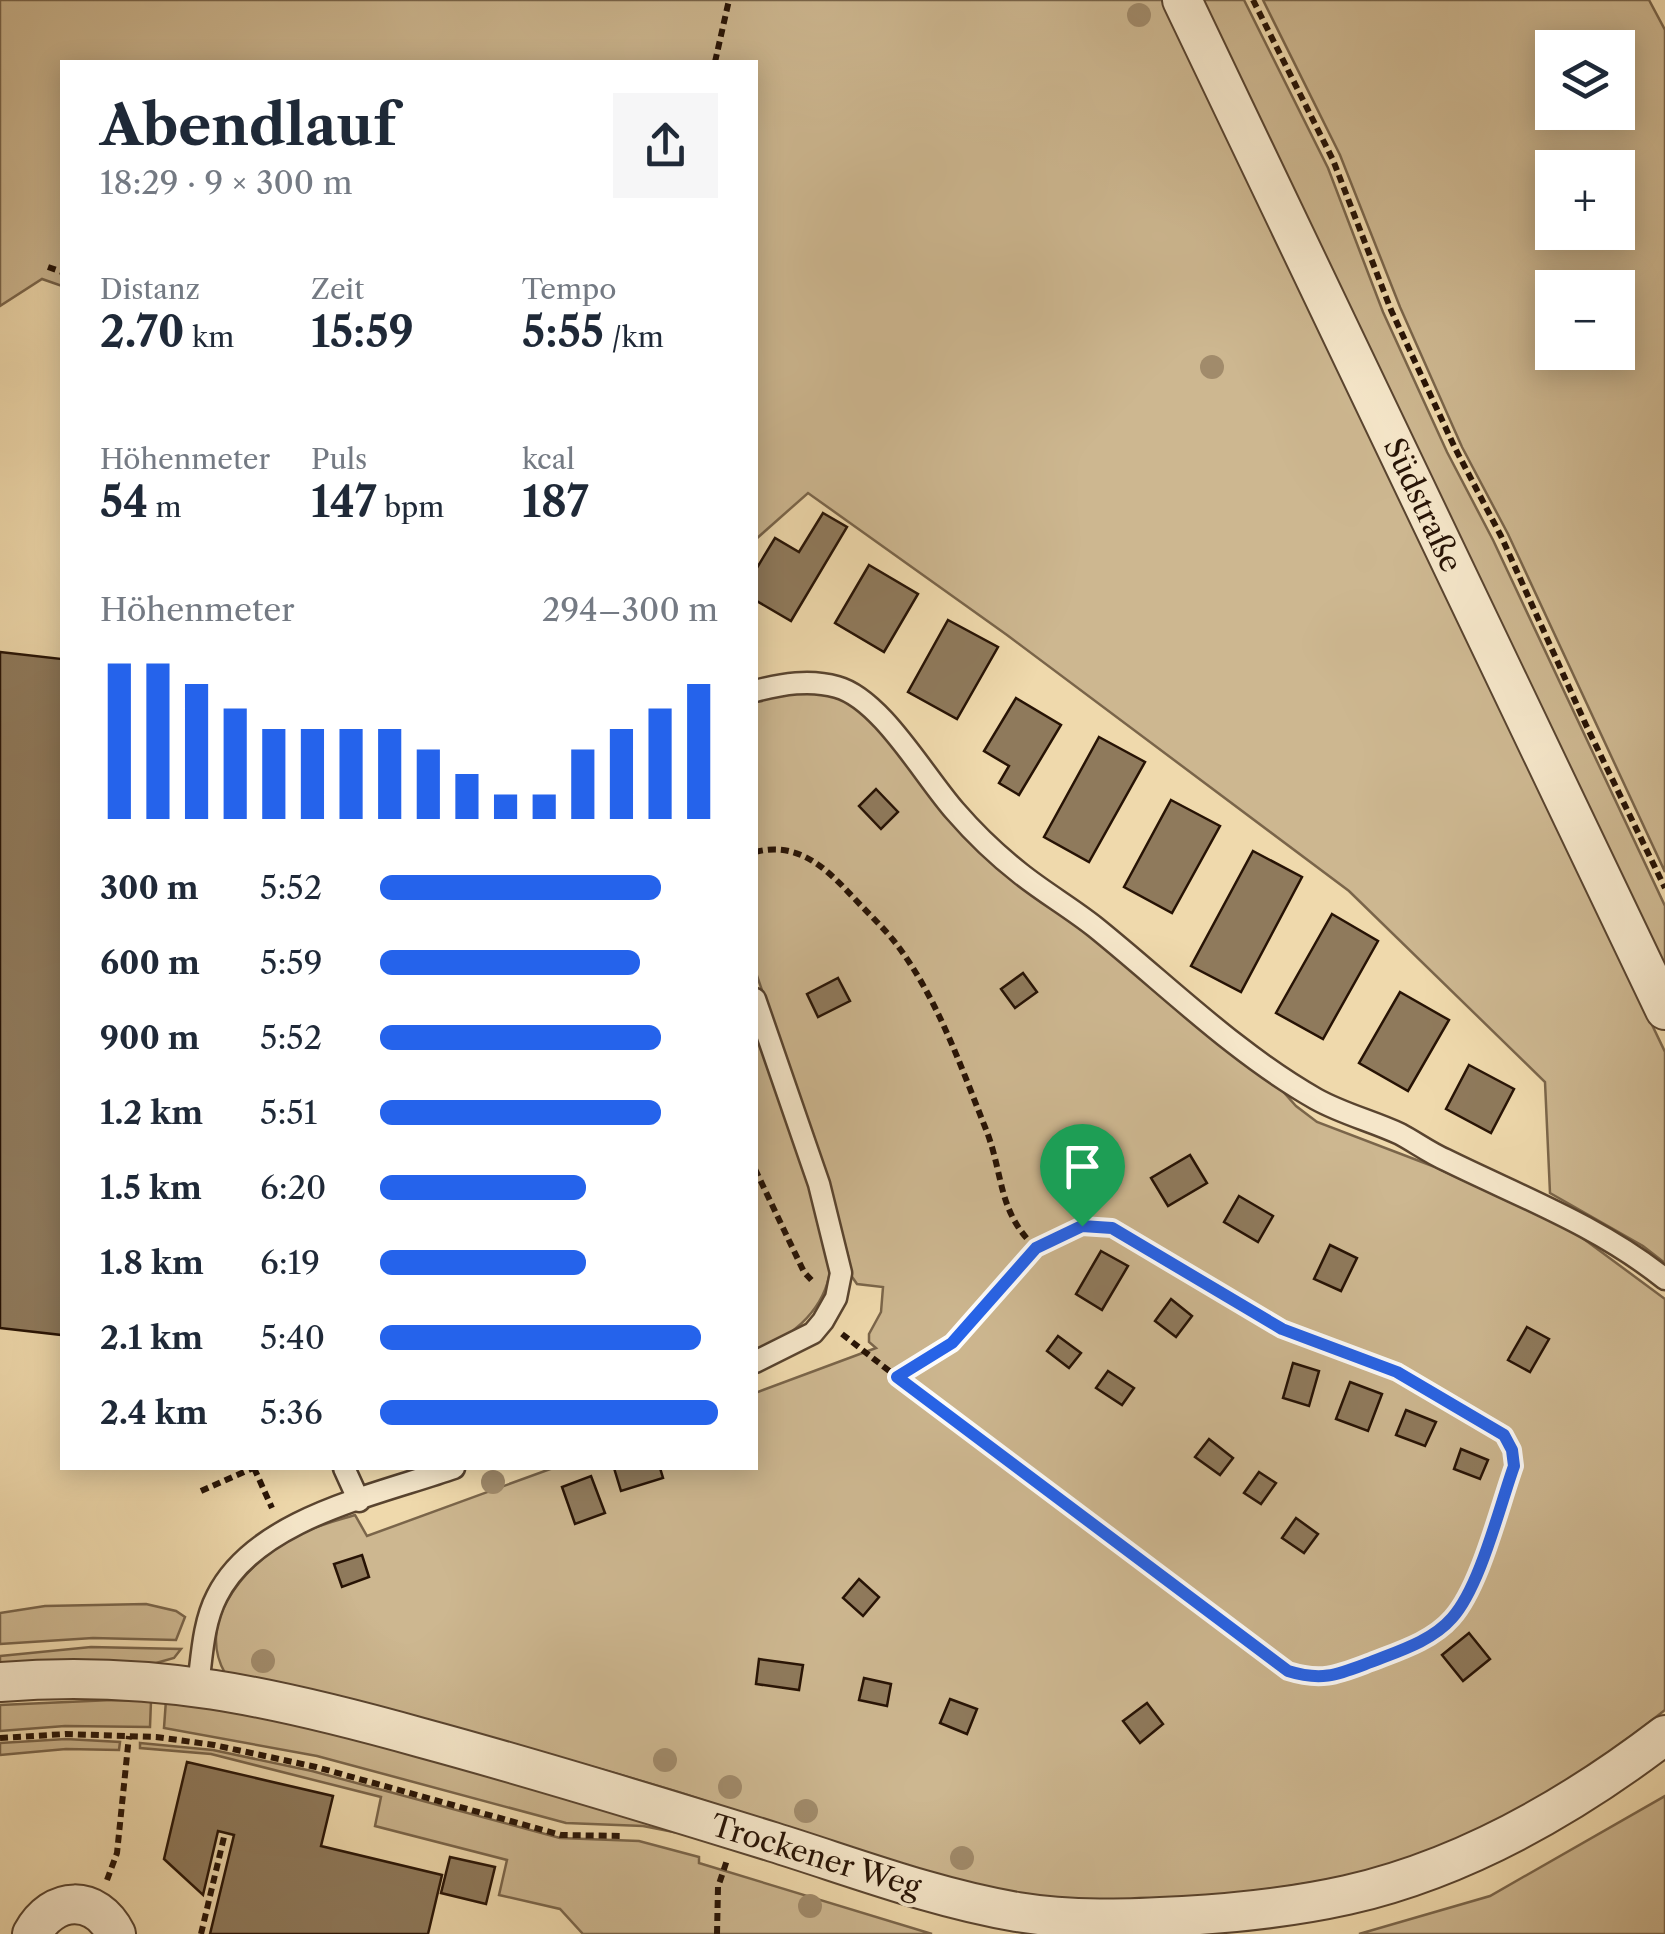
<!DOCTYPE html>
<html lang="de">
<meta charset="utf-8">
<style>
body{margin:0;font-family:"Libre Caslon Text",serif;background:#f6f6f7;color:#1f2937;height:100vh;display:flex;flex-direction:column;font-size:38px;white-space:nowrap}
*{box-sizing:border-box;margin:0}
p{font-size:32px;color:#747a83}
.icon{flex:none;width:55px;height:55px;fill:none;stroke:currentColor;stroke-width:2;stroke-linecap:round;stroke-linejoin:round}
.map{position:relative;flex:1;overflow:hidden}
.side{position:absolute;left:60px;top:60px;width:698px;height:1410px;display:flex;flex-direction:column;background:#fff;border-radius:0px;box-shadow:0 5px 25px #0003}
.side>*{flex:none}
.tools{position:absolute;left:1535px;top:30px;display:grid;gap:20px}
.tools a{display:grid;place-items:center;width:100px;height:100px;border-radius:0px;background:#fff;box-shadow:0 5px 25px #0003;font-size:50px}
.pin{position:absolute;display:grid;place-items:center;width:85px;height:85px;color:#fff;margin:-102px -42px;border-radius:50% 50% 50% 0;rotate:-45deg;box-shadow:0 0 10px #0007}
.pin .icon{rotate:45deg}
.round{display:grid;place-items:center;flex:none;width:105px;height:105px;border-radius:0px;background:#f6f6f7}
.headline{display:flex;align-items:center;justify-content:space-between;height:170px;padding:0 40px}
h1{font-size:55px;font-weight:800;line-height:75px}
.figures{display:grid;grid-template-columns:repeat(3,1fr);gap:15px;height:170px;padding:10px 40px}
.figures div{display:grid;align-content:center}
.figures b{font-size:42px;font-weight:800}
.figures small{font-size:28px;font-weight:400}
.figures p{font-size:28px}
.chart{height:280px;padding:20px 40px}
.chart p{display:flex;justify-content:space-between}
.chart svg{width:100%;height:180px;margin-top:10px;stroke:#2563eb;stroke-width:6}
ul{padding:0 40px;list-style:none;font-size:32px}
li{display:grid;grid-template-columns:160px 120px 1fr;align-items:center;height:75px}
li i{height:25px;border-radius:12px;background:#2563eb}
.map>svg:first-child{display:block}
.green{fill:#cdb790;stroke:#7a654a;stroke-width:2.5;fill-rule:evenodd}
.building{fill:#8f7a5c;stroke:#271305;stroke-width:2.5}
.lines{fill:none;stroke-linecap:round;stroke-linejoin:round}
.service-casing{stroke:#59442f;stroke-width:25}
.minor-casing{stroke:#59442f;stroke-width:42}
.path{stroke:#271305;stroke-width:6;stroke-dasharray:8 5;stroke-linecap:butt}
.service{stroke:#f5e6c9;stroke-width:20}
.minor{stroke:#f5e6c9;stroke-width:38}
.tree{fill:#a18b6b}
.route-casing{stroke:#fff;stroke-width:20}
.route{stroke:#2563eb;stroke-width:12}
.labels{text-anchor:middle;dominant-baseline:central;stroke-width:8;stroke-linejoin:round;paint-order:stroke}
.street-label{font-size:30px;fill:#271305;stroke:#f5e6c9}
</style>
<div class="map">
<svg width="1665" height="1934" viewBox="0 0 1665 1934">
<rect width="100%" height="100%" fill="#efd9ac"/>
<filter id="stains"><feTurbulence type="fractalNoise" baseFrequency=".002" numOctaves="4"/><feColorMatrix values="0 0 0 0 .2 0 0 0 0 .09 0 0 0 0 .02 0 0 0 .5 -.17"/></filter>
<radialGradient id="worn" r=".72"><stop offset=".6" stop-color="#630" stop-opacity="0"/><stop offset="1" stop-color="#630" stop-opacity=".3"/></radialGradient>
<g class="green">
<path d="M0,0H1162L1665,1052V1263L1643,1246L1550,1193L1545,1082L1349,891L1007,635L808,493L755,540V62H62V286L42,279L0,306Z"/>
<path d="M1202,0H1244L1328,168L1383,312L1447,452L1493,540L1665,906V974Z"/>
<path d="M1263,0H1649L1665,30V872L1508,534L1462,447L1400,307L1340,155ZM1552,48H1618V112H1552ZM1552,168H1618V232H1552ZM1552,288H1618V352H1552Z"/>
<path d="M808,692L833,695L849,702L874,723L950,819L1270,1077L1296,1106L1317,1122L1435,1167L1573,1231L1665,1299V1710C1594,1767 1515,1816 1431,1851C1384,1870 1333,1879 1283,1887C1170,1903 1054,1910 942,1881C851,1858 765,1819 675,1791C526,1746 376,1709 225,1673C194,1619 251,1559 296,1536C314,1526 336,1521 355,1515L367,1536L553,1468H755V1393L876,1348L869,1342V1334L881,1312L883,1287L857,1284L848,1271V1256L828,1182L755,970V699L781,693Z"/>
<path d="M755,1024C770,1069 838,1240 829,1277C821,1312 789,1341 755,1349Z"/>
<path d="M146,1604L176,1611L185,1617L176,1640L93,1638L0,1644V1613L45,1606Z"/>
<path d="M91,1647L181,1649L174,1658L156,1663L54,1662L0,1667V1656Z"/>
<path d="M112,1700L151,1701L150,1727L65,1726L0,1731V1705Z"/>
<path d="M166,1700L328,1727L676,1828L674,1832L643,1826L566,1823L317,1756L164,1728Z"/>
<path d="M66,1739L120,1742L119,1750L66,1749L0,1755V1743Z"/>
<path d="M140,1743L213,1750L312,1771L560,1838L639,1841L699,1857V1863L932,1934H583L560,1909L499,1895L507,1860L375,1826L381,1797L211,1754L140,1748Z"/>
<path d="M1665,1796V1934H1359L1490,1896Z"/>
</g>
<g class="building">
<path d="M823,513L847,527L791,621L755,600V571L775,538L799,552Z"/>
<path d="M869,565L918,594L884,652L835,623Z"/>
<path d="M948,620L998,647L957,719L908,692Z"/>
<path d="M0,652L62,659V1335L0,1328Z"/>
<path d="M1016,698L1061,725L1019,795L999,783L1009,766L984,751Z"/>
<path d="M1099,737L1145,762L1089,862L1044,837Z"/>
<path d="M876,789L898,812L881,829L859,806Z"/>
<path d="M1171,800L1220,826L1172,913L1124,887Z"/>
<path d="M1253,851L1302,877L1241,992L1191,966Z"/>
<path d="M1332,914L1378,941L1323,1039L1276,1013Z"/>
<path d="M1023,973L1037,992L1015,1008L1001,989Z"/>
<path d="M838,978L850,1001L818,1017L807,994Z"/>
<path d="M1400,992L1449,1020L1408,1091L1359,1063Z"/>
<path d="M1469,1065L1514,1089L1491,1133L1446,1109Z"/>
<path d="M1190,1155L1207,1183L1168,1206L1151,1178Z"/>
<path d="M1239,1196L1273,1216L1258,1242L1224,1222Z"/>
<path d="M1330,1245L1357,1258L1341,1291L1314,1279Z"/>
<path d="M1101,1251L1128,1266L1102,1310L1076,1294Z"/>
<path d="M1171,1299L1192,1316L1176,1337L1155,1321Z"/>
<path d="M1527,1327L1549,1339L1530,1372L1508,1360Z"/>
<path d="M1058,1336L1081,1353L1069,1368L1047,1351Z"/>
<path d="M1293,1363L1319,1371L1309,1406L1283,1398Z"/>
<path d="M1108,1371L1134,1388L1122,1405L1096,1388Z"/>
<path d="M1350,1382L1382,1394L1368,1431L1336,1419Z"/>
<path d="M1406,1410L1436,1422L1425,1446L1396,1435Z"/>
<path d="M1209,1439L1233,1458L1220,1475L1195,1457Z"/>
<path d="M1461,1449L1488,1460L1480,1479L1454,1469Z"/>
<path d="M614,1468H660L663,1478L621,1491Z"/>
<path d="M1259,1472L1276,1483L1261,1504L1244,1493Z"/>
<path d="M591,1476L605,1513L575,1524L562,1487Z"/>
<path d="M1296,1518L1318,1534L1304,1553L1282,1538Z"/>
<path d="M362,1555L369,1577L342,1587L334,1564Z"/>
<path d="M859,1579L879,1597L863,1616L843,1598Z"/>
<path d="M1469,1633L1490,1659L1463,1681L1442,1655Z"/>
<path d="M759,1659L803,1665L799,1690L756,1684Z"/>
<path d="M864,1678L891,1684L887,1706L859,1700Z"/>
<path d="M950,1699L977,1709L967,1734L940,1723Z"/>
<path d="M1147,1703L1163,1724L1140,1743L1123,1721Z"/>
<path d="M187,1762L333,1796L321,1846L442,1875L428,1934H210L234,1835L218,1831L203,1895L164,1859Z"/>
<path d="M450,1857L495,1867L486,1904L441,1893Z"/>
</g>
<g class="lines">
<defs>
<g id="service">
<path d="M755,691C782,684 810,679 837,687C881,699 924,776 955,811C974,833 998,856 1021,874C1045,893 1071,908 1095,927C1167,985 1235,1053 1316,1099C1343,1114 1372,1121 1400,1134C1415,1142 1430,1153 1446,1160C1521,1197 1599,1226 1665,1279"/>
<path d="M755,999L819,1184L841,1273L836,1298L823,1321L813,1333L755,1362"/>
<path d="M344,1468L359,1501"/>
<path d="M198,1686C202,1656 203,1623 217,1596C256,1518 377,1495 454,1468"/>
</g>
<g id="minor">
<path d="M1182,0L1665,1010"/>
<path d="M0,1682C152,1669 276,1697 422,1738C540,1770 657,1806 773,1842C853,1867 934,1898 1017,1912C1072,1921 1127,1919 1183,1916C1237,1913 1293,1907 1347,1895C1462,1869 1572,1806 1665,1735"/>
<path d="M32,1934C53,1895 96,1894 116,1934"/>
</g>
</defs>
<use href="#service" class="service-casing"/>
<use href="#minor" class="minor-casing"/>
<g class="path">
<path d="M1253,0L1333,160L1391,310L1455,448L1501,536L1586,725L1665,888"/>
<path d="M715,62L729,0"/>
<path d="M48,267L62,272"/>
<path d="M755,852C797,841 825,867 852,896C866,911 881,925 894,941C937,996 961,1067 987,1132C1004,1178 998,1212 1036,1248"/>
<path d="M755,1169L804,1272L814,1283"/>
<path d="M842,1334L897,1377L1288,1671C1320,1681 1341,1673 1371,1662C1399,1651 1431,1641 1452,1618C1480,1587 1499,1508 1514,1466L1513,1450L1504,1435L1397,1372L1282,1329L1113,1228L1082,1226L1036,1248L952,1343L897,1377"/>
<path d="M254,1468L272,1508"/>
<path d="M201,1491L253,1468"/>
<path d="M0,1738L66,1734L156,1737L214,1745L316,1767L561,1835L624,1836"/>
<path d="M107,1880L117,1853L129,1736"/>
<path d="M201,1934L224,1837"/>
<path d="M717,1934L718,1887L727,1860"/>
</g>
<use href="#service" class="service"/>
<use href="#minor" class="minor"/>
</g>
<g class="tree">
<circle cx="1139" cy="15" r="12"/>
<circle cx="1212" cy="367" r="12"/>
<circle cx="493" cy="1482" r="12"/>
<circle cx="263" cy="1661" r="12"/>
<circle cx="665" cy="1760" r="12"/>
<circle cx="730" cy="1787" r="12"/>
<circle cx="806" cy="1811" r="12"/>
<circle cx="962" cy="1858" r="12"/>
<circle cx="810" cy="1906" r="12"/>
</g>
<g class="lines">
<defs>
<path id="route" d="M1082,1226L1112,1228L1282,1329L1397,1372L1504,1435L1512,1450L1514,1466C1499,1508 1480,1587 1452,1618C1432,1641 1399,1651 1371,1662C1339,1674 1323,1682 1288,1671L897,1377L952,1343L1036,1248Z"/>
</defs>
<use href="#route" class="route-casing"/>
<use href="#route" class="route"/>
</g>
<g class="labels">
<g class="street-label">
<text transform="translate(1423 505) rotate(65)">Südstraße</text>
<text transform="translate(816 1856) rotate(17)">Trockener Weg</text>
</g>
</g>
<rect width="100%" height="100%" filter="url(#stains)"/>
<rect width="100%" height="100%" fill="url(#worn)"/>
</svg>
<div class="tools">
<a><svg class="icon" aria-label="layers" viewBox="0 0 24 24"><path d="M12 4l9 5-9 5-9-5zM3 14l9 5 9-5"/></svg></a>
<a>+</a>
<a>−</a>
</div>
<div class="pin" style="left:1082px;top:1226px;background:#1e9e55"><svg class="icon" aria-label="arrive" viewBox="0 0 24 24"><path d="M6 21V4h12l-3 4 3 4H6"/></svg></div>
<section class="side">
<div class="headline"><div><h1>Abendlauf</h1><p>18:29 · 9 × 300 m</p></div><a class="round"><svg class="icon" aria-label="share" viewBox="0 0 24 24"><path d="M12 15V3M7 8l5-5 5 5M5 13v7h14v-7"/></svg></a></div>
<div class="figures">
<div><p>Distanz</p><b>2.70<small> km</small></b></div>
<div><p>Zeit</p><b>15:59</b></div>
<div><p>Tempo</p><b>5:55<small> /km</small></b></div>
</div>
<div class="figures">
<div><p>Höhenmeter</p><b>54<small> m</small></b></div>
<div><p>Puls</p><b>147<small> bpm</small></b></div>
<div><p>kcal</p><b>187</b></div>
</div>
<div class="chart"><p><span>Höhenmeter</span>294–300 m</p>
<svg viewBox="0 0 160 44" preserveAspectRatio="none"><path d="M5 44V6M15 44V6M25 44V11M35 44V17M45 44V22M55 44V22M65 44V22M75 44V22M85 44V27M95 44V33M105 44V38M115 44V38M125 44V27M135 44V22M145 44V17M155 44V11"/></svg>
</div>
<ul>
<li><b>300 m</b>5:52<i style="width:83%"></i></li>
<li><b>600 m</b>5:59<i style="width:77%"></i></li>
<li><b>900 m</b>5:52<i style="width:83%"></i></li>
<li><b>1.2 km</b>5:51<i style="width:83%"></i></li>
<li><b>1.5 km</b>6:20<i style="width:61%"></i></li>
<li><b>1.8 km</b>6:19<i style="width:61%"></i></li>
<li><b>2.1 km</b>5:40<i style="width:95%"></i></li>
<li><b>2.4 km</b>5:36<i style="width:100%"></i></li>
</ul>
</section>
</div>
